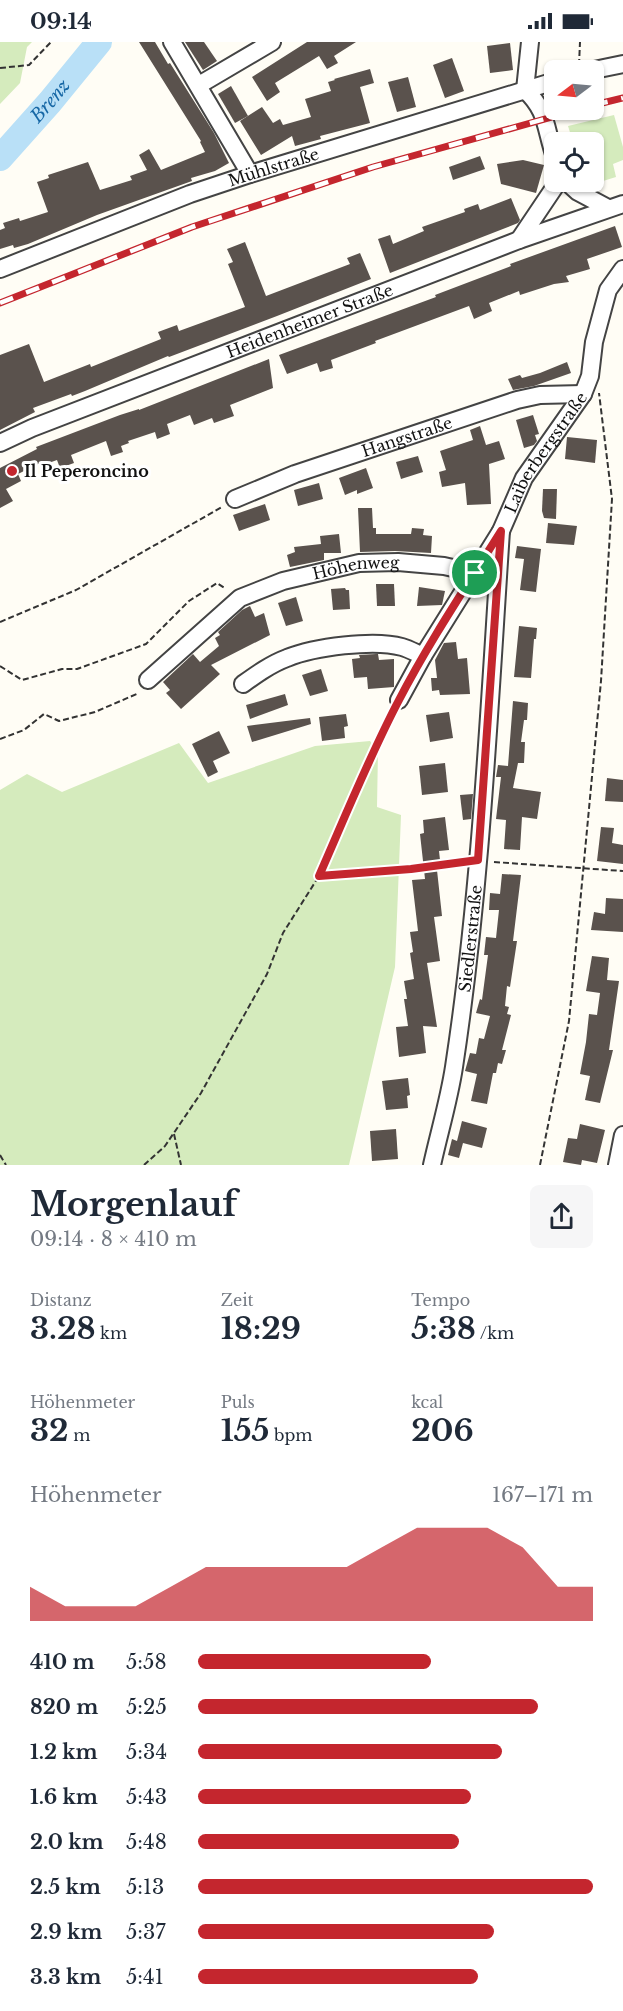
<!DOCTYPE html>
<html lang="de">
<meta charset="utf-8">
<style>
body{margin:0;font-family:"Libre Baskerville",serif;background:#f6f6f7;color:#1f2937;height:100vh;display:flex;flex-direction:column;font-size:22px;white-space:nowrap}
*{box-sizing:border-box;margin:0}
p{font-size:20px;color:#747a83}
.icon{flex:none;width:33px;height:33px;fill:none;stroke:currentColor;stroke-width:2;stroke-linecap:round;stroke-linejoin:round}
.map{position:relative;height:1123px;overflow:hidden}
.panel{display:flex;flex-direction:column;background:#fff;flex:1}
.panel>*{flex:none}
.needle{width:39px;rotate:254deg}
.fabs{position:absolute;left:544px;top:18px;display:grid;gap:12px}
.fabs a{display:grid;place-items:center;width:60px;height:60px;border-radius:9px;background:#fff;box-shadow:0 2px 4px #0004;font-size:30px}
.pin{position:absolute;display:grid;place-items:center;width:51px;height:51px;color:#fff;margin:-26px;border:3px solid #fff;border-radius:50%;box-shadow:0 2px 6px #0007}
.round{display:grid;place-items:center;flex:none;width:63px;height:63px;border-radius:9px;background:#f6f6f7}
.headline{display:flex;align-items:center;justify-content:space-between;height:102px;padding:0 30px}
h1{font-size:33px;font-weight:700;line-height:45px}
.figures{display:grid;grid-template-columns:repeat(3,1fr);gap:9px;height:102px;padding:6px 30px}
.figures div{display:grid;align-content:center}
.figures b{font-size:30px;font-weight:700}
.figures small{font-size:16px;font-weight:400}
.figures p{font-size:16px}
.chart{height:168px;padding:12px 30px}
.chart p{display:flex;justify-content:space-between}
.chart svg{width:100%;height:108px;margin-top:6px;fill:#c4262e;opacity:.7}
ul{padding:0 30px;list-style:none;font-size:20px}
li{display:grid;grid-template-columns:96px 72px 1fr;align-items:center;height:45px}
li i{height:15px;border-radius:8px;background:#c4262e}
.status{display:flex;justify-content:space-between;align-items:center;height:42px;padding:0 30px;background:#fff;direction:ltr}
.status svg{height:16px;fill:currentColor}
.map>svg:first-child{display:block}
.green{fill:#d5ebbd}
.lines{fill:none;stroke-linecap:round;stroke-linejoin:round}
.river{stroke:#b9e0f7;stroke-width:26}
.building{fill:#5a524d}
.minor-casing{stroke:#444;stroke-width:20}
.path{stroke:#333;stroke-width:2;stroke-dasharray:6 3;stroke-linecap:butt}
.minor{stroke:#fff;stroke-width:16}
.rail-casing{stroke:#c4262e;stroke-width:7}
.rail{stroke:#fff;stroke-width:4.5;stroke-dasharray:14;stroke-linecap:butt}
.route-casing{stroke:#fff;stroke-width:12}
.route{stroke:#c4262e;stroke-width:8}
.poi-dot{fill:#c4262e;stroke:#fff;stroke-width:2}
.labels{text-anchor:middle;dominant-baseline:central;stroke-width:6;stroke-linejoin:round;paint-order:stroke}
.street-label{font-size:16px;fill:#111;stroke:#fff}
.poi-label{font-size:16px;font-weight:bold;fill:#111;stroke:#fff;text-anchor:start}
.water-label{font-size:18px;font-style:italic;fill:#1768a6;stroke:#fff}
</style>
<div class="status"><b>09:14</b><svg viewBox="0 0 49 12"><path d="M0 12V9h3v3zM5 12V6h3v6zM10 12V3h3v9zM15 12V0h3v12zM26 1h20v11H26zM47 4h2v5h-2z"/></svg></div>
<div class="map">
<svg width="623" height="1123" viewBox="0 0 623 1123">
<rect width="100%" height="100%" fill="#fffdf5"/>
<g class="green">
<path d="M0,0H32L27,5L20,41L0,62Z"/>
<path d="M614,73L623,105V118L613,122L616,135L603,139L594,135V100H573L568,84Z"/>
<path d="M370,699L378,709L377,765L401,773L395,925L349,1123H0V748L27,732L62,750L179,701L208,741L315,704Z"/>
</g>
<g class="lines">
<path class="river" id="s1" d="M0,116L50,60L99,0"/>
</g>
<g class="building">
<path d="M139,0H155L168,22L170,21L214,91L229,121L215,129L191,136L192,139L97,173L28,202L14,206L13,203L0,207V188L5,186L3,181L19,176L20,179L48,170L37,140L49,136L48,133L88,120L100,148L132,138L130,134L147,128L139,113L149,107L161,128L205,110L200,100L201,99Z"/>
<path d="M185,0H204L217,19L203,28Z"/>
<path d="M307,0H356L334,14L338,21L327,27L319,14L275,41L280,50L267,59L252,35Z"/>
<path d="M510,1L513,28L490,31L487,4Z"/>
<path d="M452,16L464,49L445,56L433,23Z"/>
<path d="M370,27L374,41L360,45L370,81L320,94L321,97L295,104L292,94L261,113L240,79L262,65L273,81L280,77L283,83L311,75L305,57L331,49L328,40L335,38L334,37Z"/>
<path d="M408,35L416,65L397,70L388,40Z"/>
<path d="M231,44L248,74L235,81L218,52Z"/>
<path d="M480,114L485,127L453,138L449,125Z"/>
<path d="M523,118L544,123L536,151L501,142L497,122Z"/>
<path d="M511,156L520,178L518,181L390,231L378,197L390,193L393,202L424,189L422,185L465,170L464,167L478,162L480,168Z"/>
<path d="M615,184L622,205L587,217L590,227L566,234L569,240L554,242L520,253L519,249L489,261L492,269L474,277L469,264L375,299L376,301L331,318L333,326L320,330L317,321L287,332L279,313L436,255L435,253L511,224L510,222Z"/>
<path d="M245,200L266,254L350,222L347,216L360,211L371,237L277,274L169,315L168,314L85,349L72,354L71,352L33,366L35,370L0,388V313L29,302L44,340L90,322L91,325L161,297L158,290L177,283L179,289L245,265L228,222L233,220L227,207Z"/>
<path d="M269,317L273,346L230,363L234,374L214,381L212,376L194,383L190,373L167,382L170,392L157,397L155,390L128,399L129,401L121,404L123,410L111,414L106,399L71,413L74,421L60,426L57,418L43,423L42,420L18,432L21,439L6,447L13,459L0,466V426L37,407L36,405L120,373L139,367V368Z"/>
<path d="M567,320L571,331L534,344L513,348L508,337L520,333L522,336L540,331Z"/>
<path d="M533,373L539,392L535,393L537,399L534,403L524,406L516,378Z"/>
<path d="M480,384L486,403L499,399L505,417L489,422L491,462L467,463L465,441L442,445L439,430L446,428L440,409L473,398L470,388Z"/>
<path d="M567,395L597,398L595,421L565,417Z"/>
<path d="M418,414L423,430L401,437L396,420Z"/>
<path d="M366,426L373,446L357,452V448L345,453L339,436Z"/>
<path d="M319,441L323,457L298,464L294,448Z"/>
<path d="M543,447H557L556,477L544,476L542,469Z"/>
<path d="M265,462L270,478L239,489L233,473Z"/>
<path d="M358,466H372L373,486H376V492H411L412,486L424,487L423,493L432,494L431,511L395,509L360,510Z"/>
<path d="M548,481L577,484L574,503L546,501Z"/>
<path d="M339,492L341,511H324V518L290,525L287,513L295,510L294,505L321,502L320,494Z"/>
<path d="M517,504L541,507L536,550L520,548L524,517L515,516Z"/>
<path d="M376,542H394L395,564H377Z"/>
<path d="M419,545L445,549L442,563L417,564Z"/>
<path d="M345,546L346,548H349L350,567L333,568L331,547Z"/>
<path d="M296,555L303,579L286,584L278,561Z"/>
<path d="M250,564L255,575L264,571L270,593L211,623L220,632L181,667L166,651L170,648L163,640L193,612L200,620L219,604L215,596L220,593L218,590L242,568Z"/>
<path d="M519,584L537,586L536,597H534L531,636L514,635Z"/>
<path d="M456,600L458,617L467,616L470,652L440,653L439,648L432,649L431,636H437L435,618L444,601Z"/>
<path d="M376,612H378L379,618L394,617V645L368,647L367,635L354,636L352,617L360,616L359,613Z"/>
<path d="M321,627L328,649L310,654L302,633Z"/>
<path d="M285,652L288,663L250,677L246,663Z"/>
<path d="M513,659L528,661L527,678H524L521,700H525L524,721H518L513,746L541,750L537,777L522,775L520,808L504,807L506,778L496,777L501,735H496L498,723L508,724Z"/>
<path d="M449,670L453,696L430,700L426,673Z"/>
<path d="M346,672L348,684L344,685L345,696L322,699L319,675Z"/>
<path d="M310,676L311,682L252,700L247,684Z"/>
<path d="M219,689L230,711L213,719L218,730L208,735L192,702Z"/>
<path d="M445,721L448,750L422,753L419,724Z"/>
<path d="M607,736L623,738V760L605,759Z"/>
<path d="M473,752L471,777L463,778L460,753Z"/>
<path d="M445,775L449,808L439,809L440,818L436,819L442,874L434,875L440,919L427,921L437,985L423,984L426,1011L399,1015L396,985L408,984L404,957H407L404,939L414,937L410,911L413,910L410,890L418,889L412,838L425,837L420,792L424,791L423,778Z"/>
<path d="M601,785L614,786L612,801L623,803V822L597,819Z"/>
<path d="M502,832L521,833L513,899H517L510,945L507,944L505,964L509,965L507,972L511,973L502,1008H506L502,1022L498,1021L496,1031H493L487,1062L471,1059L477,1032L465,1029L470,1011L476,1012L479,996L484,997L490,974L476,971L480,957L482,958L488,913H484L486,895L496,896L499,868H489L490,851L500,852Z"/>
<path d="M606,856L623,857V890L591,888L594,870L605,872Z"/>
<path d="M592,914L609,916L607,938L619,939L609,1008H613L600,1061L585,1058L590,1034L580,1032L586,1000L589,972L597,973L600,951L586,949Z"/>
<path d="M408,1036L410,1053L407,1054L408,1066L386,1068L382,1039Z"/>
<path d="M462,1079L487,1086L482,1106L463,1101L459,1116L448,1113L452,1097L457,1099Z"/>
<path d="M580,1082L605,1088L597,1121L582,1118L581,1123L563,1120L568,1096L577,1097Z"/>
<path d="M396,1087L398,1117L372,1119L370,1089Z"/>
</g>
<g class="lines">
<defs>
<g id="minor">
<path d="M172,0L250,132"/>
<path d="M594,28L623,22"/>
<path d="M199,43L272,0"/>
<path d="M525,48C548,69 545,87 555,115"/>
<path d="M525,48L530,0"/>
<path d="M567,140L578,150L608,166"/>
<path d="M519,198L558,140"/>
<path id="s2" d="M0,227L190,152L250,132L555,39"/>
<path id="s3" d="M0,401L32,386L519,198L623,162"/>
<path id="s4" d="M235,457L295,432L517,358L540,353L583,352"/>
<path id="s5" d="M148,638L240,556L283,539L359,521L398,520L444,524L475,531"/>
<path d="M243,642C257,632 271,622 287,616C314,605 374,597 402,605C409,607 416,611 423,614"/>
<path id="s6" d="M399,658L423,614L501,489L524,436L583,352L590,334L594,300L608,248L623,227"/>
<path id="s7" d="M432,1123C439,1091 449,1058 454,1025C481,848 489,668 501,489"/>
<path d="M617,1123L623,1093"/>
</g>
</defs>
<use href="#minor" class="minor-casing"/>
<g class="path">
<path d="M579,23L580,0"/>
<path d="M0,26L29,23L51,0"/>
<path d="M0,580L76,548L222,465"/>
<path d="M0,624L22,638L62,627H77L146,602L189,559L217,541L226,547"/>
<path d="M0,697L24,688L44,672L59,679L95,670L139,651"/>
<path d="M494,820L623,829"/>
<path d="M319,834L411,827L462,820"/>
<path d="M174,1092L181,1123"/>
<path d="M0,1113L6,1123"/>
<path d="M144,1123L165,1104L201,1051L267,932L283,891L319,834L372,713L392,671"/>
<path d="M540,1123L569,979L601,639L612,457L599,351"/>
</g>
<use href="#minor" class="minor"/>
<defs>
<g id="rail">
<path d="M594,63L623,56"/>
<path d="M0,261L192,185L373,125L577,68"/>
</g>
</defs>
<use href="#rail" class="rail-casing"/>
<use href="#rail" class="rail"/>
</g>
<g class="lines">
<defs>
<path id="route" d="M501,489L478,818L411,827L319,834C345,775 369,715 399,658C429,600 466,545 501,489Z"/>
</defs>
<use href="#route" class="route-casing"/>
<use href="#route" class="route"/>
</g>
<circle class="poi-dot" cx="12" cy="429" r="6"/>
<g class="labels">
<g class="street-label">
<text stroke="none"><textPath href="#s2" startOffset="292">Mühlstraße</textPath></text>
<text stroke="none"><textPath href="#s3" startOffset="333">Heidenheimer Straße</textPath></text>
<text stroke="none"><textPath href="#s4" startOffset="183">Hangstraße</textPath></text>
<text stroke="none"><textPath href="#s6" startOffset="288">Laiberbergstraße</textPath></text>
<text stroke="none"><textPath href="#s5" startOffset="244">Höhenweg</textPath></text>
<text stroke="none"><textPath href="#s7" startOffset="230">Siedlerstraße</textPath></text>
</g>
<g class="poi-label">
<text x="24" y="429">Il Peperoncino</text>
</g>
<g class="water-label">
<text stroke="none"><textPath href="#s1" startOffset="76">Brenz</textPath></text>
</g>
</g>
</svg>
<div class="fabs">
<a><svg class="needle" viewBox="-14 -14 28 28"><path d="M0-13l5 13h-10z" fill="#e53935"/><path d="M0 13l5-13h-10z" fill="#747a83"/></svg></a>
<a><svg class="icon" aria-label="locate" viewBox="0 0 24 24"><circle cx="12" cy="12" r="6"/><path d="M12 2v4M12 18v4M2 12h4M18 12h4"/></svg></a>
</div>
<div class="pin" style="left:475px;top:531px;background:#1e9e55"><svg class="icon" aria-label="arrive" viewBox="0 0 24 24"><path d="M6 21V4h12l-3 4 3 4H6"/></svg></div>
</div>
<section class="panel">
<div class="headline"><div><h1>Morgenlauf</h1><p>09:14 · 8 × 410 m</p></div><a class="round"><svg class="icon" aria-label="share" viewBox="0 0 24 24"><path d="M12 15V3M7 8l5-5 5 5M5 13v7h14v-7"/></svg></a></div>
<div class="figures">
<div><p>Distanz</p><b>3.28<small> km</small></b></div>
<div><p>Zeit</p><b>18:29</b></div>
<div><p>Tempo</p><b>5:38<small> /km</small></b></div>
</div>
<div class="figures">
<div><p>Höhenmeter</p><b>32<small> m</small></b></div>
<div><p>Puls</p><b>155<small> bpm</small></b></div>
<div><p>kcal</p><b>206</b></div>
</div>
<div class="chart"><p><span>Höhenmeter</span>167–171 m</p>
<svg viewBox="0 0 160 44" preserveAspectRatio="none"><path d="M0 44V30L10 38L20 38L30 38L40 30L50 22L60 22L70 22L80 22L90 22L100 14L110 6L120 6L130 6L140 14L150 30L160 30V44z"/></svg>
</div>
<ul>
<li><b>410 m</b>5:58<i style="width:59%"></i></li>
<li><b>820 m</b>5:25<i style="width:86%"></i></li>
<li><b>1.2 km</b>5:34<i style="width:77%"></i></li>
<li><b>1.6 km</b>5:43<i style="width:69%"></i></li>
<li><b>2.0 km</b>5:48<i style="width:66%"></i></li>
<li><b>2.5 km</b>5:13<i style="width:100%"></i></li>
<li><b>2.9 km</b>5:37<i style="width:75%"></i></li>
<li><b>3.3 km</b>5:41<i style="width:71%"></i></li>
</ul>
</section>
